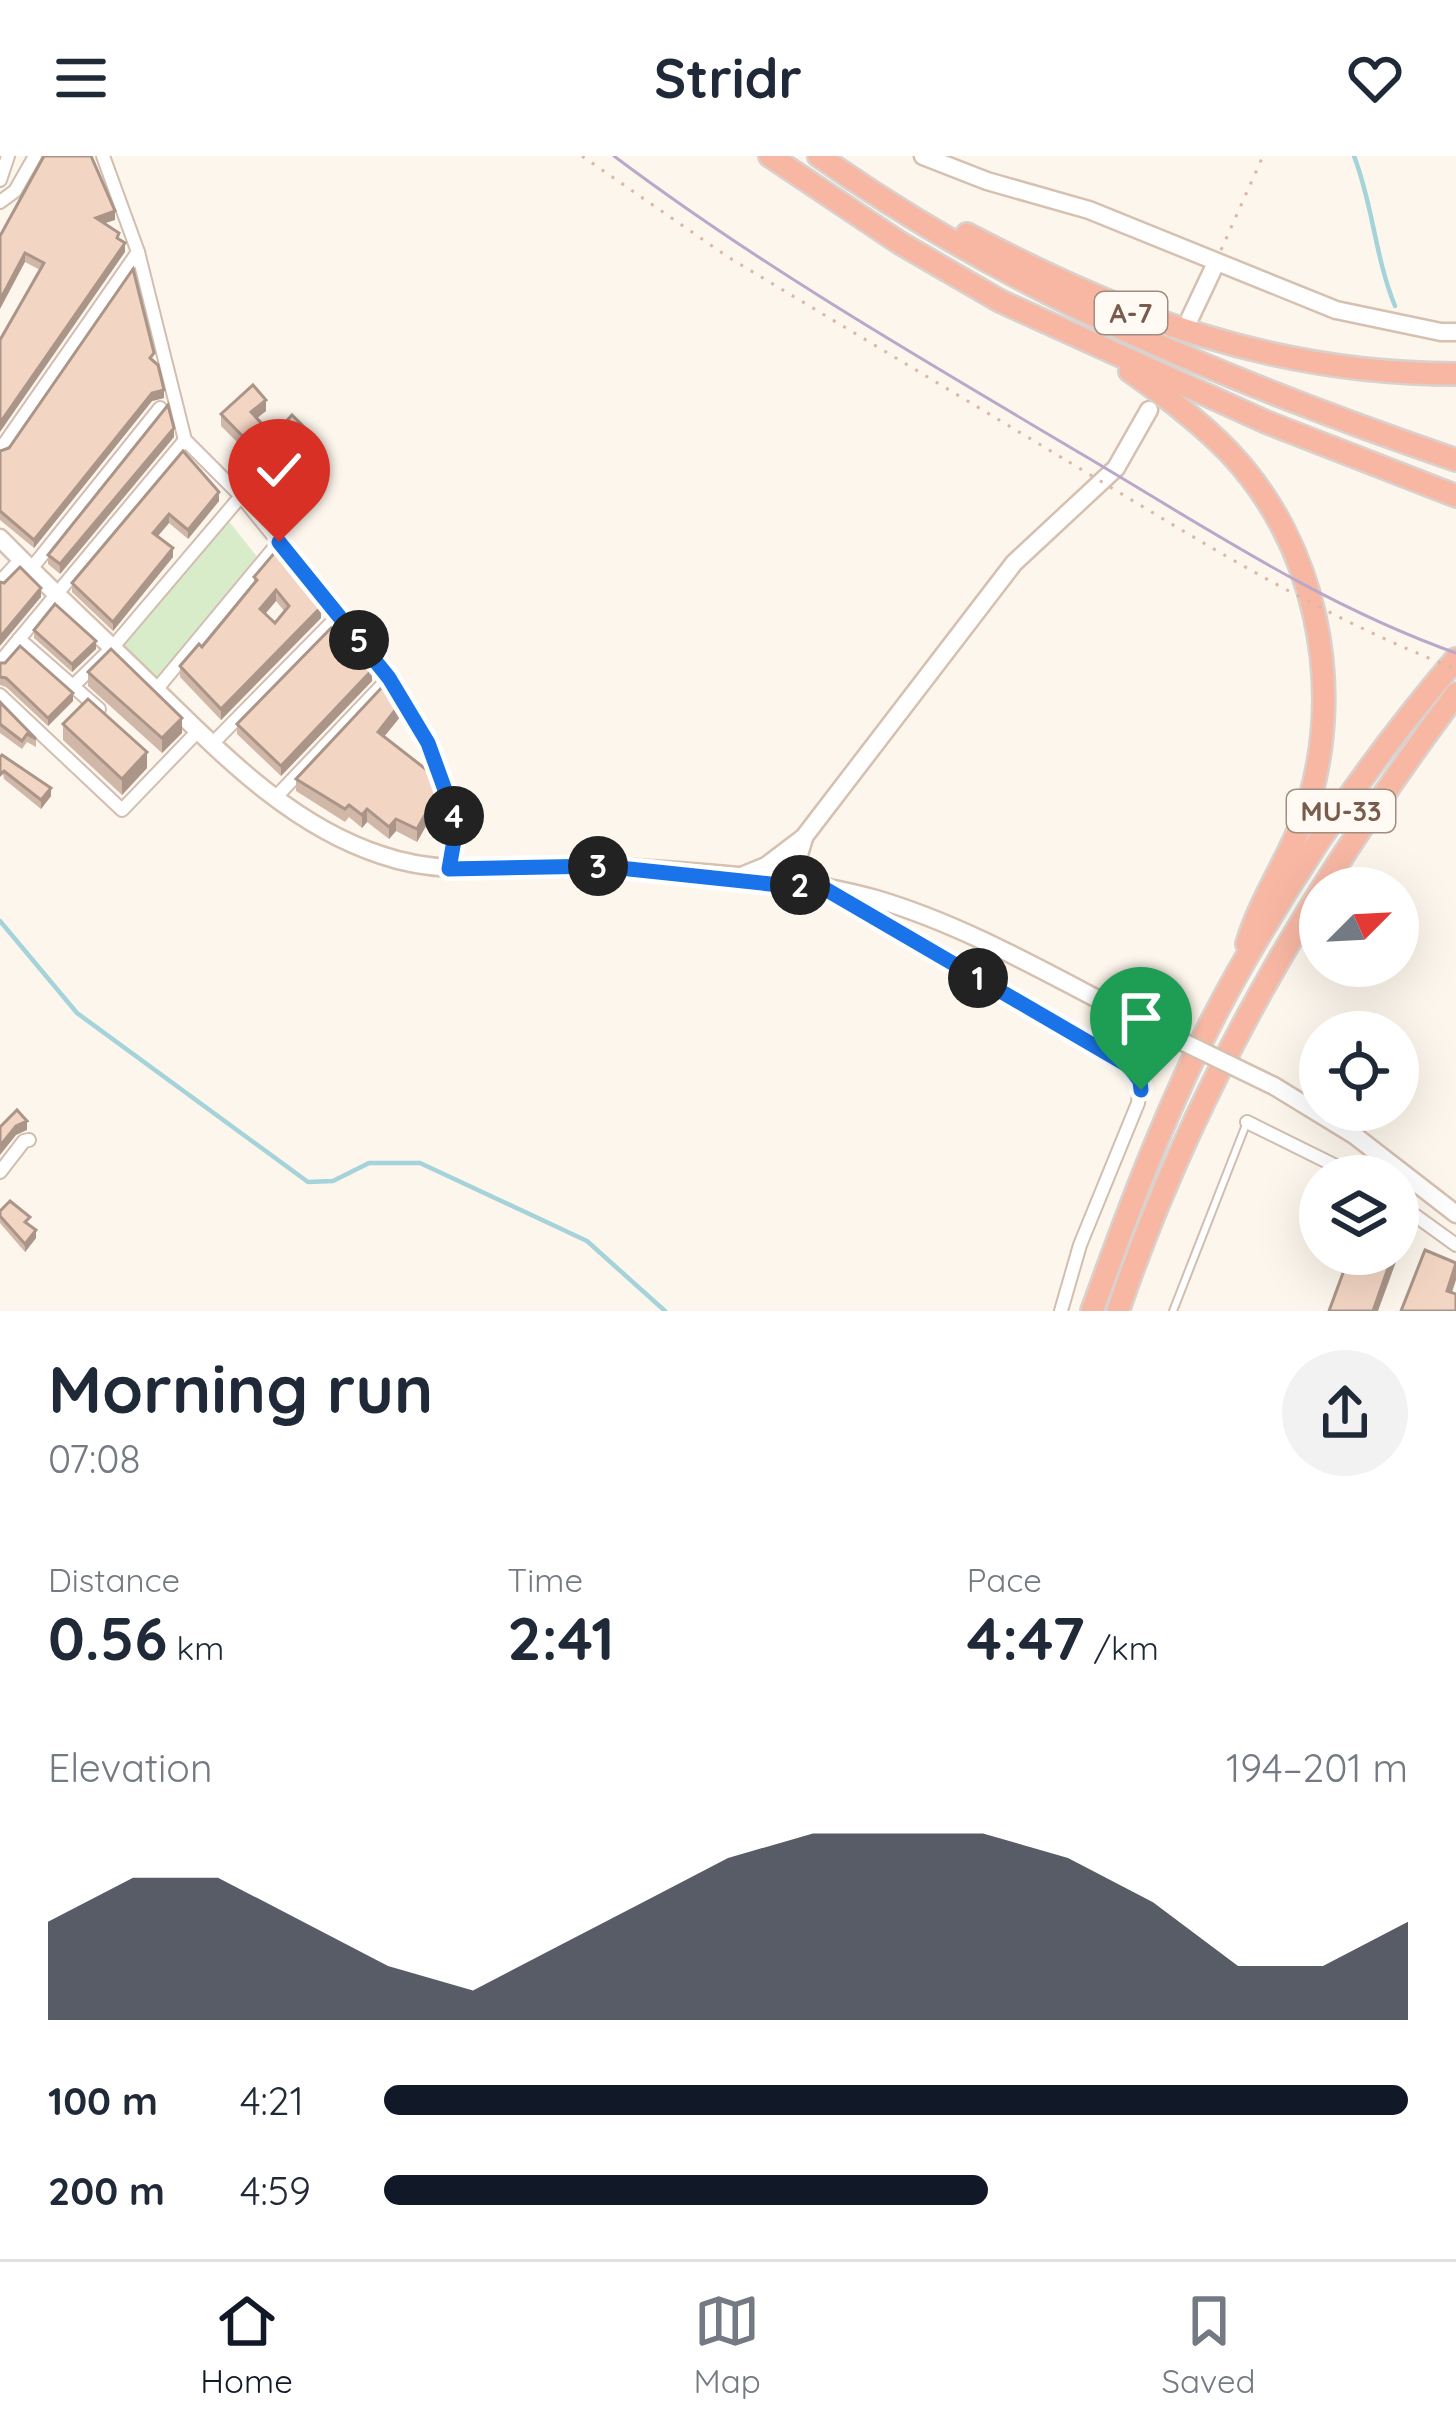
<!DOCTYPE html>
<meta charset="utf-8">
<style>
body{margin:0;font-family:Quicksand,sans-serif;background:#f2f2f3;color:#1f2937;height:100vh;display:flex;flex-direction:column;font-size:45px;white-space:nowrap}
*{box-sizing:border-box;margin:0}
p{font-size:39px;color:#747a83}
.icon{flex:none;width:66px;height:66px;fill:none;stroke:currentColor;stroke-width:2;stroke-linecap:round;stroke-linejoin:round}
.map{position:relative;height:1155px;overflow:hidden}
.details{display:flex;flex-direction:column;background:#fff;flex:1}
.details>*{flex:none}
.needle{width:78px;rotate:66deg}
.controls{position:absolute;left:1299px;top:711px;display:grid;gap:24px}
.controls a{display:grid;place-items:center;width:120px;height:120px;border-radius:50%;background:#fff;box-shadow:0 12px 48px #0002;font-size:60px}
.pin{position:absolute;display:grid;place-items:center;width:102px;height:102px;color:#fff;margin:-123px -51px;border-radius:50% 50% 50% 0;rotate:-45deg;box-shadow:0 0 12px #0007}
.pin .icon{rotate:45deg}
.km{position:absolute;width:60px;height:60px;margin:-30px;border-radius:50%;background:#222;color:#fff;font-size:33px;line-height:60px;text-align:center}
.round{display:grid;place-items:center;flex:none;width:126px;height:126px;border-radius:63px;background:#f2f2f3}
.head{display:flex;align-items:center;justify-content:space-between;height:204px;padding:0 48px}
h1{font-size:66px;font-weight:700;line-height:90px}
.metrics{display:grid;grid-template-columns:repeat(3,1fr);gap:18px;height:204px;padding:12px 48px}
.metrics div{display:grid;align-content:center}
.metrics b{font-size:60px;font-weight:700}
.metrics small{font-size:33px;font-weight:400}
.metrics p{font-size:33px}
.chart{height:336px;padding:24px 48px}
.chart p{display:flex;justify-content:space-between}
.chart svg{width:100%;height:216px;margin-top:12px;fill:#111827;opacity:.7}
ul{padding:0 48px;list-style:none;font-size:39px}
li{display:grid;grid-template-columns:192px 144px 1fr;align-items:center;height:90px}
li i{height:30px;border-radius:15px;background:#111827}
header{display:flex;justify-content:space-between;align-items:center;height:156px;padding:0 48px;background:#fff;font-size:54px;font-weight:700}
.tab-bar{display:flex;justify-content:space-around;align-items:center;height:168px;border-top:3px solid #e0e1e3;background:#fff;font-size:33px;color:#747a83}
.tab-bar a{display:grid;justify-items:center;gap:6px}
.tab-bar .current{color:#111827}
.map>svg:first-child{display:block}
.green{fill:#d8ecc9}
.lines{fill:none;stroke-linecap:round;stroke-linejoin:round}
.stream{stroke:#a5d3da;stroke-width:4.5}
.lane-casing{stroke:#d1beb0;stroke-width:10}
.street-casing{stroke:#d1beb0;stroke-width:16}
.secondary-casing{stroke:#d6c0b0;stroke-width:21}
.highway-casing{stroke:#dad1cd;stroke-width:26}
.path{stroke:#d9b8a5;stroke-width:3;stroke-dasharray:3 9;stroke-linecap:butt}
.lane{stroke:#fff;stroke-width:6}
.street{stroke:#fff;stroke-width:12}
.secondary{stroke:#fff;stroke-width:16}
.highway{stroke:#f7b7a3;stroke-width:21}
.tram{stroke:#b9a8c9;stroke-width:3}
.secondary-bridge-casing{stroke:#d6c0b0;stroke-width:21;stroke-linecap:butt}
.path-bridge{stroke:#d9b8a5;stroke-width:3;stroke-dasharray:3 9;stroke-linecap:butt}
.secondary-bridge{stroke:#fff;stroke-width:16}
.wall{fill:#d1b7a8;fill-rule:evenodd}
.shaded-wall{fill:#aa9588}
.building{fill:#f3d5c3;stroke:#aa9588;stroke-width:3;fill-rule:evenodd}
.route-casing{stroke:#fff;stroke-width:24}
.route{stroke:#1a73e8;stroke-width:15}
.labels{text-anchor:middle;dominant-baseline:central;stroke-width:9;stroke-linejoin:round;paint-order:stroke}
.shield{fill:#fffaf3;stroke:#a28b7f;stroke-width:3}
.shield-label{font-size:27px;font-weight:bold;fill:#7a5c4d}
</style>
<header><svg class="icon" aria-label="menu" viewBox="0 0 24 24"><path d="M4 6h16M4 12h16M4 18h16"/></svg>Stridr<svg class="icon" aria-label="heart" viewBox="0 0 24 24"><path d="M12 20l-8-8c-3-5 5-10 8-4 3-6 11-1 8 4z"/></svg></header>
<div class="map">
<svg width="1456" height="1155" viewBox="0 0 1456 1155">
<rect width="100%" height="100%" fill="#fdf6ec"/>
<path class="green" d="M227,363L258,402L153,529L118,497Z"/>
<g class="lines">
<g class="stream">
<path d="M1354,0C1373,49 1375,101 1395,150"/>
<path d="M0,765L77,857L308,1026L333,1025L369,1007H420L587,1085L665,1155"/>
</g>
<defs>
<path id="lane" d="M1173,1155L1247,966"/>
<g id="street">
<path d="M103,0L138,96L185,284L241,340L389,522L428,587L456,667L449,713"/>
<path d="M0,24L8,0"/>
<path d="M0,46L15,35L35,0"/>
<path d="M0,294L138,96"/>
<path d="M31,413L160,252"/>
<path d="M0,426L21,403"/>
<path d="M19,483L99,553"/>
<path d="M0,506L185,284"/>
<path d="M73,530L112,492L241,340"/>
<path d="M156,534L279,386"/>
<path d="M0,539L122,654L198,575"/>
<path d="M212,588L339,459"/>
<path d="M275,642L389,522"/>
<path d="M834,738L1121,906L1140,925L1138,947L1080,1089L1061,1155"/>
<path d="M1247,966L1356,1020"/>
<path d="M0,1016L24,985L29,984"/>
<path d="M1398,1047L1456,1089"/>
</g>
<g id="secondary">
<path d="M923,0L987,25L1089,54L1336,154L1441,176H1456"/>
<path d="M1190,162L1216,107"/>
<path d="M0,382C51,434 104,483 156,534C223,599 290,669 381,699C455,725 530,705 606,710C689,716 797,720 876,743C968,770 1055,822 1140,865"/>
<path d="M739,721L766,710L804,681L1014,407L1116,312L1149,254"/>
<path d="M780,727L796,709L804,682"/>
<path d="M1274,930L1354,979L1456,1058"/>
</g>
<g id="highway">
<path d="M770,0L900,87L1000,145L1266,266L1456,340"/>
<path d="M819,0C1014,138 1232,227 1456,304"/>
<path d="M967,78C1126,162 1273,218 1456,218"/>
<path d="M1130,215C1165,240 1199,265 1229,296C1316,388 1344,526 1309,646C1294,696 1262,738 1247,788"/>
<path d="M1092,1155C1133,1041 1177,924 1237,818C1299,708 1374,599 1456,503"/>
<path d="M1118,1155C1195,929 1314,728 1456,538"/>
</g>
</defs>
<use href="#lane" class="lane-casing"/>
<use href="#street" class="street-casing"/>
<use href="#secondary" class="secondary-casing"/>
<use href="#highway" class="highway-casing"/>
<g class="path">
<path d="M582,0L728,101L1069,306"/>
<path d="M1221,94L1263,0"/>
</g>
<use href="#lane" class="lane"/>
<use href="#street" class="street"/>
<use href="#secondary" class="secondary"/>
<use href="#highway" class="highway"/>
<path class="tram" d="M614,0C763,112 925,205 1085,300C1205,371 1323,450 1456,497"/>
<defs>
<path id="secondary-bridge" d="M1140,865L1274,930"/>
</defs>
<use href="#secondary-bridge" class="secondary-bridge-casing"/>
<path class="path-bridge" d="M1069,306C1198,384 1315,458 1456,513"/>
<use href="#secondary-bridge" class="secondary-bridge"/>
</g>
<g class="wall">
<path d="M115,64L104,67L119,83L125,96L40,114L25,106L0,80Z"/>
<path d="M154,206L164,242L152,245L34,392L0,364V295Z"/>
<path d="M266,255L257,262L277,296L261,310L221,270V258Z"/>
<path d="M283,269L309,284L297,294L283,278Z"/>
<path d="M174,281L60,418L48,408V399Z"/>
<path d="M183,295L219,345L188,383L169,367L157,380L173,401L113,475L72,436V427Z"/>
<path d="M254,421L321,462L221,564L180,521V510L202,491L254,428ZM276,445L285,456L275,467L265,458Z"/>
<path d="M34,474L96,493L72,516L34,482Z"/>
<path d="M0,507L73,545L48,570L6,531L0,529Z"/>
<path d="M88,516L182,577L162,597L88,530Z"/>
<path d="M372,525L281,620L237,578V568Z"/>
<path d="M0,546L36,583V591L27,586L22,593L0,577Z"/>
<path d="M400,561L384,581L442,659L435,668L431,665L426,670L417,686L396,675L389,683L367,666L362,672L349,661L345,666L296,635V623Z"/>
<path d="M63,568L147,612L122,639L63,584Z"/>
<path d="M0,601L51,640L41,653L4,623Z"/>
<path d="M0,1055L29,1069L36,1082L25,1096L0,1067Z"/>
</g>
<g class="shaded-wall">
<path d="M115,55V64L96,70V62Z"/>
<path d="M125,87V96L0,276V267Z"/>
<path d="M25,97V106L0,153V144Z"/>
<path d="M164,234V242L152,245L34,392V384L152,237Z"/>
<path d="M266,244V255L251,267V256Z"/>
<path d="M174,272V281L60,418V408Z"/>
<path d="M309,276V284L297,294V286Z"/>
<path d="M277,284V296L261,310V299Z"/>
<path d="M219,336V345L188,383V374Z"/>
<path d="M169,358V367L153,386V377Z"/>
<path d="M173,392V401L113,475V466Z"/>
<path d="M41,432V441L0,490V481Z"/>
<path d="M276,434V445L260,464V453Z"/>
<path d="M321,451V462L221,564V553Z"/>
<path d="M96,485V493L72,516V508Z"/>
<path d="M372,514V525L281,620V610Z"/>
<path d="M73,537V545L48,570V562Z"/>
<path d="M400,548V561L378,588V576Z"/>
<path d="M182,562V577L162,597V582Z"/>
<path d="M147,596V612L122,639V623Z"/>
<path d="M51,632V640L41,653V644Z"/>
<path d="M442,646V659L435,668V655Z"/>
<path d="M367,653V666L362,672V659Z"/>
<path d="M431,653V665L426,670L417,686V673L426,657Z"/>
<path d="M396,663V675L389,683V671Z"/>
<path d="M27,965V974L16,979L0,999V990L16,970Z"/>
<path d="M1404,1067V1084L1378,1155H1373L1393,1098H1398V1084Z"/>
<path d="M36,1074V1082L25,1096V1088Z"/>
<path d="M1456,1107V1124L1447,1151V1135Z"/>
</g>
<g class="building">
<path d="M44,0H91L115,55L96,62L119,77L117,82L125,87L0,267V184L44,107L25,97L0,144V80Z"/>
<path d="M133,113L154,197L150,202L158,209L164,234L152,237L34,384L0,355V295L9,292Z"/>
<path d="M253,229L266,244L251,256L277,284L261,299L221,258Z"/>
<path d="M168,249L174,272L60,408L48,399Z"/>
<path d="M292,259L309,276L297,286L283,269Z"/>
<path d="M183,295L219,336L188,374L169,358L153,377L173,392L113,466L72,427Z"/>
<path d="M276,395L321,451L221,553L180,510L199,488L202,491L257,424L254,421ZM276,434L289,450L275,467L260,453Z"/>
<path d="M20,411L41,432L0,481V426L4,427Z"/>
<path d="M55,448L96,485L72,508L34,474Z"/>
<path d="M335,468L372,514L281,610L237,568Z"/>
<path d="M20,490L73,537L48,562L6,522L0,521V507H5Z"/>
<path d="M111,493L182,562L162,582L88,516Z"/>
<path d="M385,528L400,548L378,576L432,618L442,646L435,655L431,653L426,657L417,673L396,663L389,671L367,653L362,659L349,649L345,653L296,623Z"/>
<path d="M88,543L147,596L122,623L63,568Z"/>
<path d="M0,546L36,583L27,578L22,585L0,568Z"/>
<path d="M2,599L51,632L41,644L4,615L0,619V601Z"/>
<path d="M17,954L27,965L16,970L0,990V971Z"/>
<path d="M10,1045L30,1061L25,1066L36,1074L25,1088L0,1060V1055Z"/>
<path d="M1398,1065L1404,1067L1398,1084Z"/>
<path d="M1425,1094L1456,1107L1447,1135L1456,1138V1155H1401Z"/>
<path d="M1350,1098H1393L1373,1155H1329Z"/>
</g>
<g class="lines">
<defs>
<path id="route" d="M279,386L389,522L428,587L457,667L449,713L601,710L827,734L1129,910L1140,925L1141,934"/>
</defs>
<use href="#route" class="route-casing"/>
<use href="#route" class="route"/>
</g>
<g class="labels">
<g class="shield">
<rect x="1095" y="136" width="72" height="42" rx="9"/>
<rect x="1287" y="634" width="108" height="42" rx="9"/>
</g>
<g class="shield-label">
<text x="1131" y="157">A-7</text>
<text x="1341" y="655">MU-33</text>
</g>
</g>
</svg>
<div class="controls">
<a><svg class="needle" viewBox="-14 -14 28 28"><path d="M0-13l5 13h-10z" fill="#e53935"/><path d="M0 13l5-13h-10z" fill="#747a83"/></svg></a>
<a><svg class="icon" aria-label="locate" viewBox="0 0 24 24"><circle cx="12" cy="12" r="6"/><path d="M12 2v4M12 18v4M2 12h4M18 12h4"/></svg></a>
<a><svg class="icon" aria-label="layers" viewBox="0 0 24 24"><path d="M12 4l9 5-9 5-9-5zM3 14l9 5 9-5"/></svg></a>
</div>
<div class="pin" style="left:1141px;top:934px;background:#1e9e55"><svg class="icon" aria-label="arrive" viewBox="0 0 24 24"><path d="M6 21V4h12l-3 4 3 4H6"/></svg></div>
<div class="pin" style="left:279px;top:386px;background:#d93025"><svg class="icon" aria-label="check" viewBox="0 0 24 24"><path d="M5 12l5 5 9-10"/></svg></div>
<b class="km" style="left:978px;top:822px">1</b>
<b class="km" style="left:800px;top:729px">2</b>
<b class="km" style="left:598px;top:710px">3</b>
<b class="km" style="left:454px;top:660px">4</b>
<b class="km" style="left:359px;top:484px">5</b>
</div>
<section class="details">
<div class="head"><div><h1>Morning run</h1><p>07:08</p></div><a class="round"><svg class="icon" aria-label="share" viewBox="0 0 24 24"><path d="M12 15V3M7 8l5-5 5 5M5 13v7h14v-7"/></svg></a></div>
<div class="metrics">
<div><p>Distance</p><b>0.56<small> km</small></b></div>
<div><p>Time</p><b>2:41</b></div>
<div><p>Pace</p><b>4:47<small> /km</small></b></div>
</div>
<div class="chart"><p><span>Elevation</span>194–201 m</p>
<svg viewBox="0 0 160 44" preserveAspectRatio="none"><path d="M0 44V24L10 15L20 15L30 24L40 33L50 38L60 29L70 20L80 11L90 6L100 6L110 6L120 11L130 20L140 33L150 33L160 24V44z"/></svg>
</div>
<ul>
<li><b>100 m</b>4:21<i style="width:100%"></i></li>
<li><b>200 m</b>4:59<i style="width:59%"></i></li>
</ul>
</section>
<nav class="tab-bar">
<a class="current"><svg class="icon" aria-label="home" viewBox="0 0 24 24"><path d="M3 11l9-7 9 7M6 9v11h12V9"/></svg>Home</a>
<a><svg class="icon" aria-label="map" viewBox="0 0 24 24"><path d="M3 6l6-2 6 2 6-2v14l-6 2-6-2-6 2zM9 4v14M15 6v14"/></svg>Map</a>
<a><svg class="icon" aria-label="saved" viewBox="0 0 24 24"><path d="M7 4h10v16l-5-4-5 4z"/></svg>Saved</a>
</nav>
